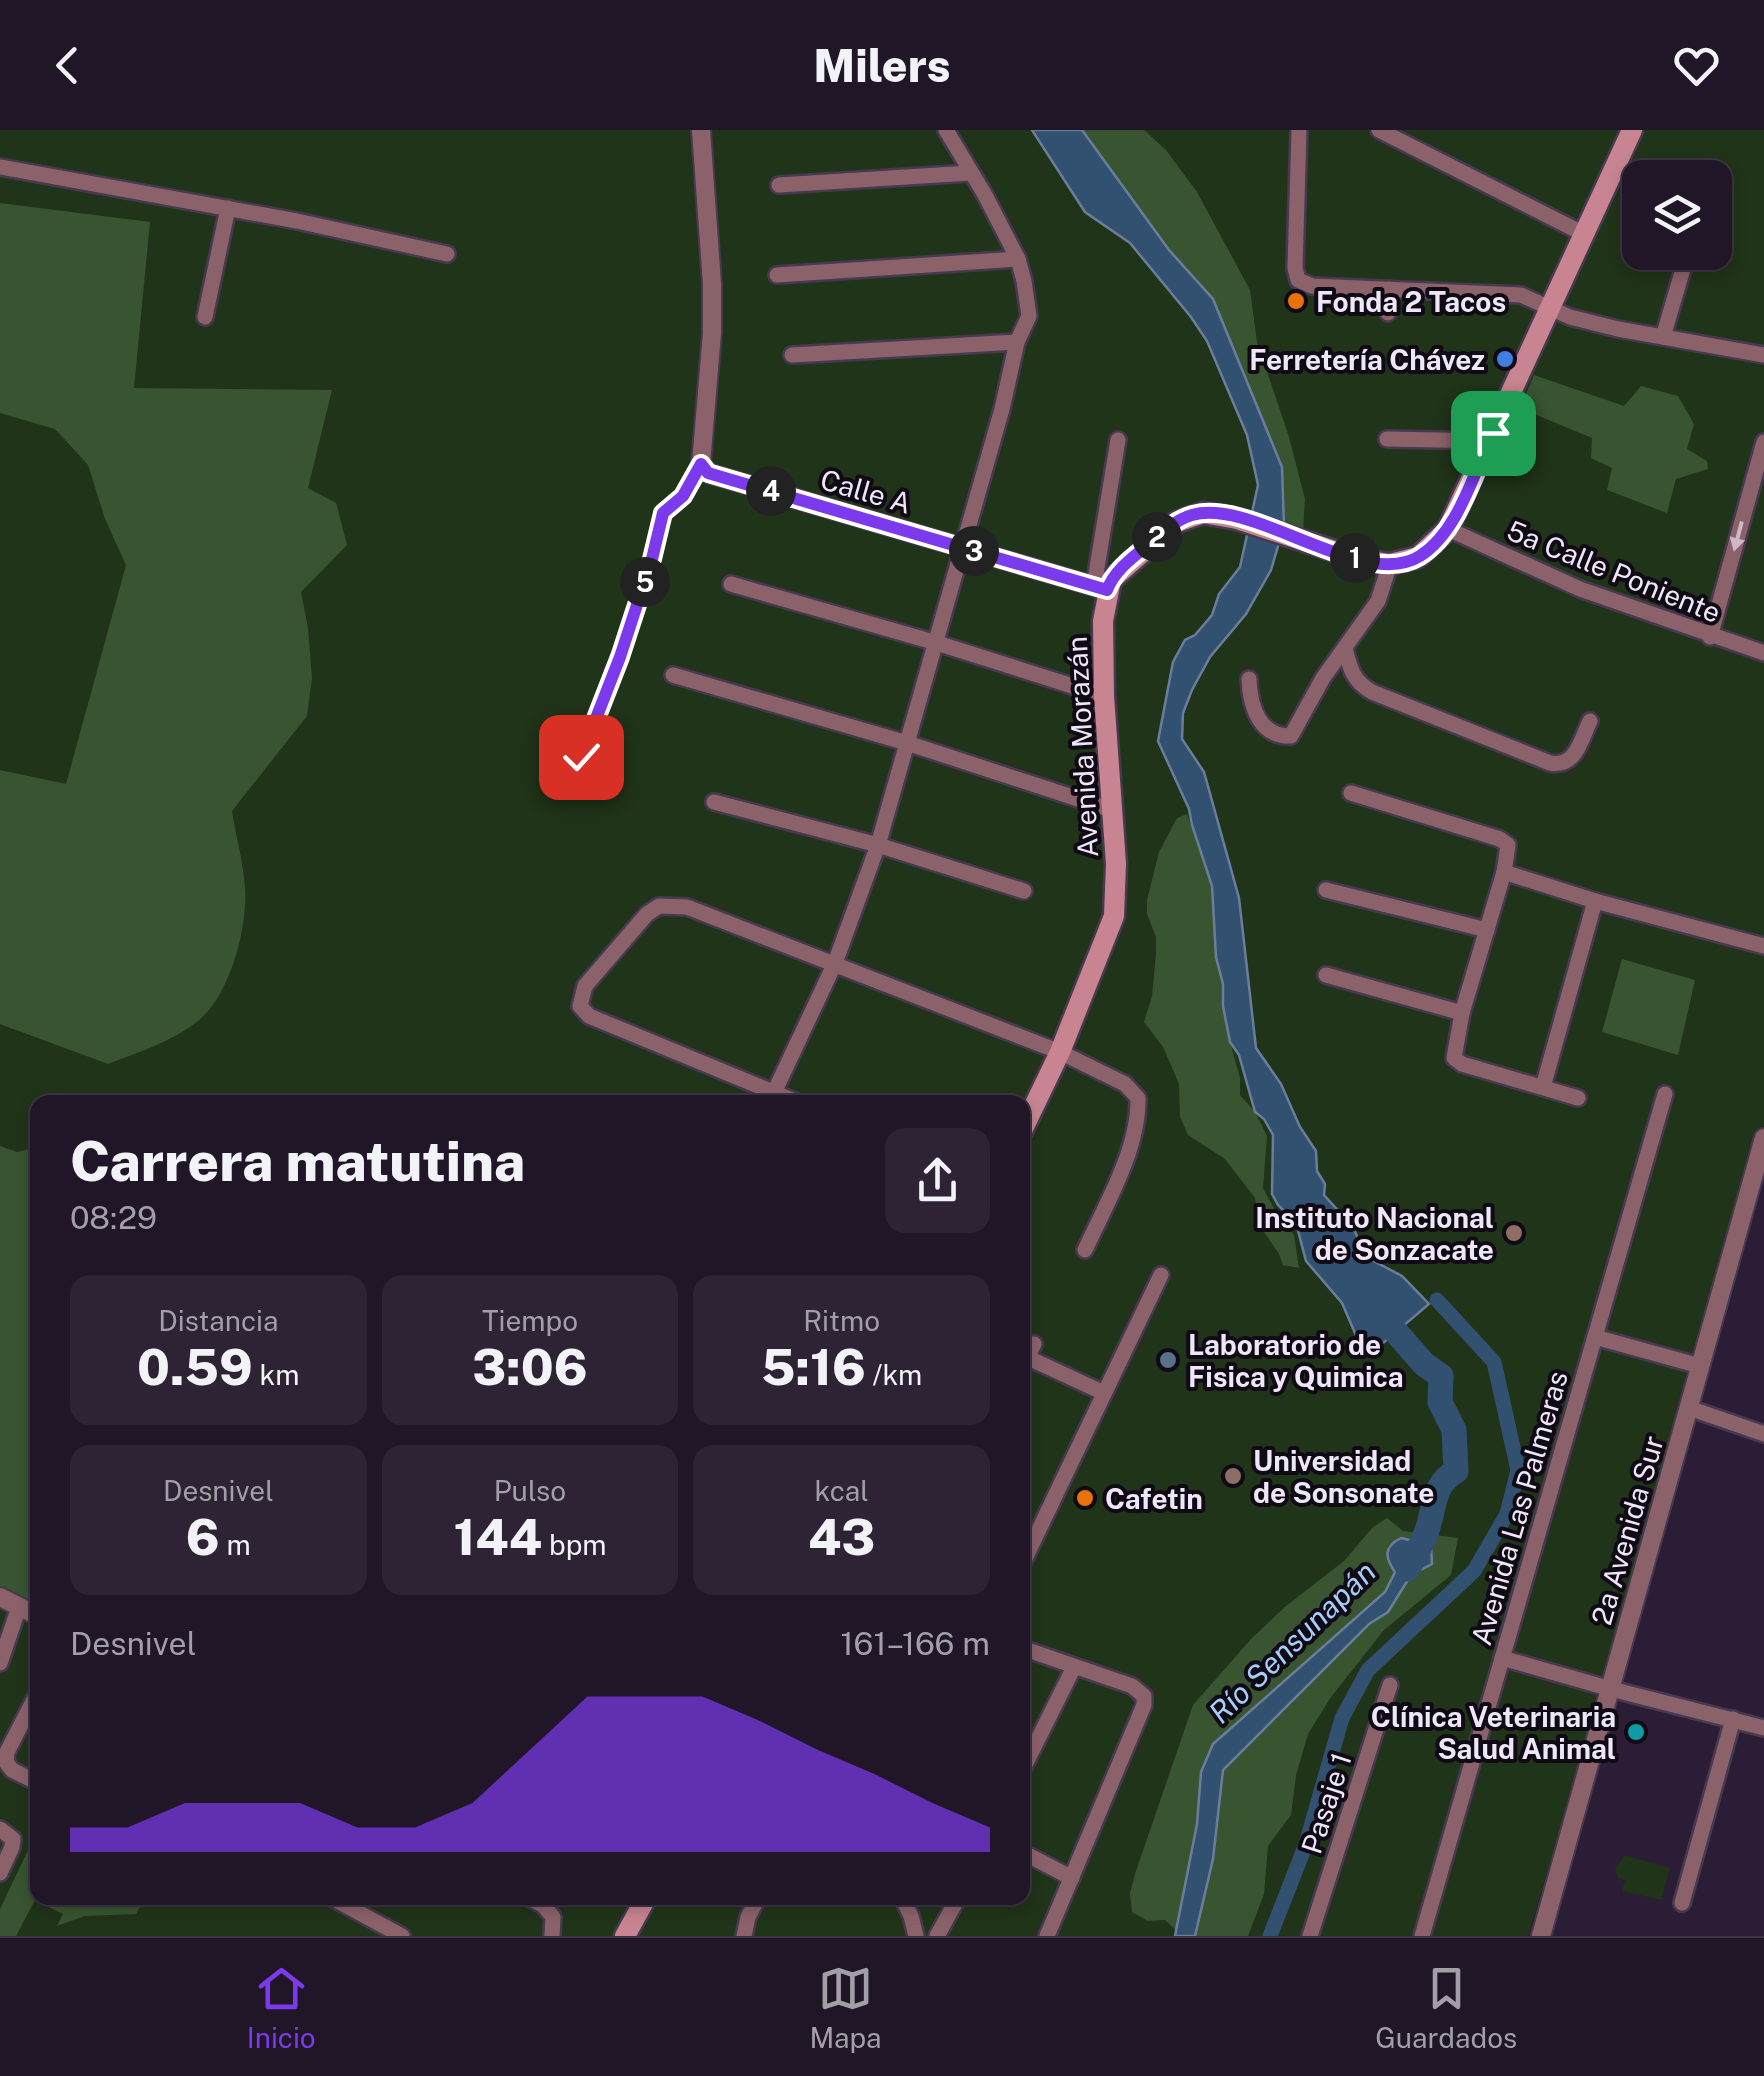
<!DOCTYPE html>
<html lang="es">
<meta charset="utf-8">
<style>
body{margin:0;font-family:"Public Sans",sans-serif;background:#2d2334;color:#f1f3f6;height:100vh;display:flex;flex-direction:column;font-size:38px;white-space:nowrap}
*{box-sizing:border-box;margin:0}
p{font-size:32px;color:#a29fa8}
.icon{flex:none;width:55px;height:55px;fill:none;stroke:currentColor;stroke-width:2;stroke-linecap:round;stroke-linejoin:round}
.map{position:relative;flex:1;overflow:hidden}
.panel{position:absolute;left:30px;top:965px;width:1000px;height:810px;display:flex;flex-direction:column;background:#201628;border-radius:20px;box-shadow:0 5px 15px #0003,0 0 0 2px #3d3545}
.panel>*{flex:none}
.fabs{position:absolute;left:1622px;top:30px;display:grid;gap:20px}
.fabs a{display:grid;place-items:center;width:110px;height:110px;border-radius:20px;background:#201628;box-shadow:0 5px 15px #0003,0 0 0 2px #3d3545;font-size:50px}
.pin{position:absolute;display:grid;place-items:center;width:85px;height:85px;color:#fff;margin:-42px;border-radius:20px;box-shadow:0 5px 15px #0006}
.km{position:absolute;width:50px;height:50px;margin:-25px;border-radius:50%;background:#222;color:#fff;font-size:28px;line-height:50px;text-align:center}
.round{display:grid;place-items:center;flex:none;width:105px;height:105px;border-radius:20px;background:#2d2334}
.headline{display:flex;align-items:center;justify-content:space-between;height:170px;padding:0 40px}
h1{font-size:55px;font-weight:800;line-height:75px}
.figures{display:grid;grid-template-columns:repeat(3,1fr);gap:15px;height:170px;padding:10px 40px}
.figures div{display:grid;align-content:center;border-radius:20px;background:#2d2334;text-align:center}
.figures b{font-size:50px;font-weight:800}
.figures small{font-size:28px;font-weight:400}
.figures p{font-size:28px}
.chart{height:280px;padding:20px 40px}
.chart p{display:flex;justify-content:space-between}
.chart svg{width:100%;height:180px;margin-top:10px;fill:#7c3aed;opacity:.7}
header{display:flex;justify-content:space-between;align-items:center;height:130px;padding:0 40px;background:#201628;font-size:45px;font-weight:800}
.tab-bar{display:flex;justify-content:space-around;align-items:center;height:140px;border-top:2px solid #3d3545;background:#201628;font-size:28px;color:#a29fa8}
.tab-bar a{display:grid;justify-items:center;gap:5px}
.tab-bar .selected{color:#7c3aed}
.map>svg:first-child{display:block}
.green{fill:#203419;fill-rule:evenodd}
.forest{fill:#395430}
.water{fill:#325171;stroke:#6b7e99;stroke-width:2.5}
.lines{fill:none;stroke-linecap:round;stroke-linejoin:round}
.canal{stroke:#325171;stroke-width:15}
.river{stroke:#325171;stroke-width:25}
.minor-casing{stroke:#463950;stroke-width:20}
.tertiary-casing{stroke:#463950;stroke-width:22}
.secondary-casing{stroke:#463950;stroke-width:25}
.minor{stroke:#8c626a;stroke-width:15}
.tertiary{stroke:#8c626a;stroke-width:18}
.secondary{stroke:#c88491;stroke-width:20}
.oneway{fill:#ccb8c6}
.route-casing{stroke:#fff;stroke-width:20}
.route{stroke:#7c3aed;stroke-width:12}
.food-dot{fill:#e8710a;stroke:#100a15;stroke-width:4}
.shop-dot{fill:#3f7fe0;stroke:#100a15;stroke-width:4}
.education-dot{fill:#8d6e63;stroke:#100a15;stroke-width:4}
.service-dot{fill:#5c6f8a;stroke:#100a15;stroke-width:4}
.culture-dot{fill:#0f9aa8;stroke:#100a15;stroke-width:4}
.labels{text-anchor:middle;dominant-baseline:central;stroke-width:8;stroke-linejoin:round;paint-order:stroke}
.poi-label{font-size:28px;font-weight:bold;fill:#efe7f7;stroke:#100a15;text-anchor:start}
.street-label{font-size:28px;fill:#efe7f7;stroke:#100a15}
.water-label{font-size:30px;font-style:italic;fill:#a5cefb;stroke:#100a15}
</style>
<header><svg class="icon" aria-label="back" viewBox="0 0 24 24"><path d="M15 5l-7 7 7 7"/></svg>Milers<svg class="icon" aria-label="heart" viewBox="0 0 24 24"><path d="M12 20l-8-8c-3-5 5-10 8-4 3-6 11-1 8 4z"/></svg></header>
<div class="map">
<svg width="1764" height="1806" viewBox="0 0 1764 1806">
<rect width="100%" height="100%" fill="#2a1d35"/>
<g class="green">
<path d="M0,0H1764V1026L1528,1806H0ZM1640,48H1715V122H1640ZM38,972H1022V1768H38Z"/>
<path d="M1625,1725L1670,1738L1661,1770L1622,1761L1625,1750L1618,1748L1615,1739Z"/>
</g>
<g class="forest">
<path d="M1082,0H1144L1166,20L1197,62L1250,160L1257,212L1289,307L1305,369L1303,402L1284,396L1283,341L1213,169L1169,120Z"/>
<path d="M0,73L150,92L134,258L332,260L308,358L336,373L347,415L301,462L308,498L312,548L307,586L232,681C236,706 243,732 245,757C248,797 230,866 198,891C171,912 139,922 108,934L0,894V640L66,654L126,435L105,389L88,335L55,299L0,283Z"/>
<path d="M1534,245L1624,276L1641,256L1678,266L1694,294L1687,319L1707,331L1708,339L1676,349L1667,383L1607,360L1612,338L1591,328L1592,308L1520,278Z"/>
<path d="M1187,684L1212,756L1216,828L1223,854V876L1230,912L1240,948V965L1255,982L1267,1006L1263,1058L1277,1084L1294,1105L1299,1138L1283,1135L1279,1124L1260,1096L1255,1068L1225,1029L1188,1005L1180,987L1179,954L1163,917L1144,892L1152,866L1156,824V807L1147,784V770L1159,722L1177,688Z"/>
<path d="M1622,829L1695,850L1678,925L1602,902Z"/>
<path d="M0,1016L17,1022L37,1017V1476L0,1460Z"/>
<path d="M1387,1388L1403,1401L1458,1408L1451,1445L1384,1500L1331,1567L1308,1604L1296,1645L1291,1685L1268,1716L1264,1764L1248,1806H1182L1165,1790L1148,1791L1132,1782L1130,1763L1136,1741L1193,1575L1251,1509L1286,1476L1344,1431L1373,1397Z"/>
<path d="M32,1712L37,1715L38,1768H140L144,1770L136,1784L85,1786L57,1796L63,1784L35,1770L16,1806H0V1779Z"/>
</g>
<g class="water">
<path d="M1032,0H1082L1169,120L1213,169L1282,337L1284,396L1271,440L1246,484L1210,527L1192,560L1183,583L1182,609L1204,642L1239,768L1256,918L1281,954L1300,997L1316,1021L1317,1041L1325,1054L1324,1065L1352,1096L1368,1128L1402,1146L1429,1174L1382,1214L1358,1210L1342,1173L1306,1131L1296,1093L1278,1075L1272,1064L1273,1005L1264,989L1255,982L1239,925L1230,912L1223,876V854L1216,827L1212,756L1192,695L1189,679L1158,611L1173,532L1185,510L1195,505L1212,485L1219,464L1240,437L1258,355L1247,305L1207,211L1191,187L1130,113L1085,82Z"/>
<path d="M1401,1408L1431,1415L1432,1434L1411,1445L1388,1482L1369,1494L1223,1640L1213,1729L1195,1806H1175L1197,1694L1201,1642L1213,1614L1385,1462L1395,1442C1385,1428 1383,1417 1401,1408Z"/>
</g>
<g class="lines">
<path class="canal" d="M1270,1806L1306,1714L1342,1588L1368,1540L1474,1441L1507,1384L1518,1340L1494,1232L1437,1170"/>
<path class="river" d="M1373,1176L1424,1234L1441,1246L1440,1272L1454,1300L1456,1341C1431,1356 1436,1377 1426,1403C1422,1415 1414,1427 1408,1439"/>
<defs>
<g id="minor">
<path d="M1299,0L1295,138L1298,150L1312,156L1521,165L1570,187L1618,199L1764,225"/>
<path d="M1379,0L1582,103"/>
<path d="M0,37L297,91L447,124"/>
<path d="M779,55L970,43"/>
<path d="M777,145L1018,129"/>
<path d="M1388,183L1389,159"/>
<path d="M205,187L228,78"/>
<path d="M1663,207L1688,122"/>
<path d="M792,225L1017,212"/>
<path d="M1387,309L1489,311"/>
<path d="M1448,399L1580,459L1764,523"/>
<path d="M731,454L937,513L1104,566"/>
<path d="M1094,456L1118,310"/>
<path d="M1710,507L1764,312"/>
<path d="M1345,518C1350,539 1353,551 1372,562L1550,633C1576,637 1580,612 1590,591"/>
<path d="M673,545L907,613L1112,680"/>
<path d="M1249,549C1250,576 1259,607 1291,606L1323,548L1378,471L1390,434"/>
<path d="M581,627L620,527L652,429L663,383L683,366L701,334"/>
<path d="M1351,663L1500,709L1508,715L1504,742L1462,883L1454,928L1462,934L1578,968"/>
<path d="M714,672L878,715L1024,761"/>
<path d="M1504,742L1595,771L1764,816"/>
<path d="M1326,760L1487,800"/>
<path d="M1326,845L1462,883"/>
<path d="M1543,957L1595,771"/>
<path d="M771,969L835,833L878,715L1002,279L1017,212L1029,186L1024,151L1018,129L985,65L946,0"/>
<path d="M797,972L589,886L580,876L585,856L647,784L659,776L687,777L1060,922L1125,954L1138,968C1139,1019 1106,1074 1085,1120"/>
<path d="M1595,1207L1700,1236"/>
<path d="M1022,1225L1104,1263"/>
<path d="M1022,1237L1034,1214"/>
<path d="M1689,1278L1764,1304"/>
<path d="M1022,1435L1161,1145"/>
<path d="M1022,1518L1132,1556L1144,1566V1575L1047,1806"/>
<path d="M1502,1528L1611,1559L1764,1598"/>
<path d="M0,1533L19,1477"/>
<path d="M38,1562L7,1622L6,1632L12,1640L38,1653"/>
<path d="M1022,1641L1074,1537"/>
<path d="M0,1699L13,1709L12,1717L0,1743"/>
<path d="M1022,1722L1072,1748"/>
<path d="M332,1768L402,1806"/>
<path d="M529,1768L543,1775L553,1787L552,1806"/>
<path d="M902,1768L911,1786L916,1806"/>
<path d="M1682,1773L1733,1589"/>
<path d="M744,1806L748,1787L758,1768"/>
<path d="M937,1806L958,1768"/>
<path d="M1310,1806L1390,1555"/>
<path d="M1422,1806L1665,964"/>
</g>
<g id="tertiary">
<path d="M701,0L712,154V203L701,334L708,343L1107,460"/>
<path d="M0,1467L38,1486"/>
<path d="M1541,1806L1764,1008"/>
</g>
<g id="secondary">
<path d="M1022,1001L1060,922L1114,786L1116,734L1104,566L1103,491L1111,450L1177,392L1203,383L1237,389L1359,429L1390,434L1418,427L1448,399L1632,0"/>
<path d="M625,1806L646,1768"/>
</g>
</defs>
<use href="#minor" class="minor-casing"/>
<use href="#tertiary" class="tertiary-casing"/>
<use href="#secondary" class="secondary-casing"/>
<use href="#minor" class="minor"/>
<use href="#tertiary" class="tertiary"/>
<use href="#secondary" class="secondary"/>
</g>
<defs><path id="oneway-solid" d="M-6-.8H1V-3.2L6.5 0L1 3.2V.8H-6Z" transform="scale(2.5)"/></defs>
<use class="oneway" href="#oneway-solid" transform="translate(1738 406) rotate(105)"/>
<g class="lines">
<defs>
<path id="route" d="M581,627L620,527L652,429L663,383L683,366L701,334L708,343L1107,460C1115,440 1132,428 1148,415C1161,403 1175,390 1192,385C1253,367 1363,462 1420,426C1459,401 1473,343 1493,303"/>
</defs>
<use href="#route" class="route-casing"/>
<use href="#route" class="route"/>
</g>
<g class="food-dot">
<circle cx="1296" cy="171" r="10"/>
<circle cx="1085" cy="1368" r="10"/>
</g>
<circle class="shop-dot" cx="1505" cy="229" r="10"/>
<g class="education-dot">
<circle cx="1514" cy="1103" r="10"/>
<circle cx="1233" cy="1346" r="10"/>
</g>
<circle class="service-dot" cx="1168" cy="1230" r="10"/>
<circle class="culture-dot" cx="1636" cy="1602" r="10"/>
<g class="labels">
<g class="poi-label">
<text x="1316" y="171">Fonda 2 Tacos</text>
<text x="1485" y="229" text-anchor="end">Ferretería Chávez</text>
<text x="1494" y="1087" text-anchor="end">Instituto Nacional<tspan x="1494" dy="32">de Sonzacate</tspan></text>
<text x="1188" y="1214">Laboratorio de<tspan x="1188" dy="32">Fisica y Quimica</tspan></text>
<text x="1253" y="1330">Universidad<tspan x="1253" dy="32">de Sonsonate</tspan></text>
<text x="1105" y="1368">Cafetin</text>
<text x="1616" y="1586" text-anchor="end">Clínica Veterinaria<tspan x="1616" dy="32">Salud Animal</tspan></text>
</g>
<g class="street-label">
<text transform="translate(866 361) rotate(16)">Calle A</text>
<text transform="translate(1614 441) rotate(22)">5a Calle Poniente</text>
<text transform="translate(1082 617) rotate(-93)">Avenida Morazán</text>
<text transform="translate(1519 1378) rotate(-74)">Avenida Las Palmeras</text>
<text transform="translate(1627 1400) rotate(-74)">2a Avenida Sur</text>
<text transform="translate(1326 1673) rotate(-72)">Pasaje 1</text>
</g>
<g class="water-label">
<text transform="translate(1292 1512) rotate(-44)">Río Sensunapán</text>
</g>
</g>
</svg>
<div class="fabs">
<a><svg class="icon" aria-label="layers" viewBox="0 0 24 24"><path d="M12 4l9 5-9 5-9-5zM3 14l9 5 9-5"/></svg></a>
</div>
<div class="pin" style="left:1493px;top:303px;background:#1e9e55"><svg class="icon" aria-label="arrive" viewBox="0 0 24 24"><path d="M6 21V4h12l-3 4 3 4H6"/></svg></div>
<div class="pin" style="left:581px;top:627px;background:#d93025"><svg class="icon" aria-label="check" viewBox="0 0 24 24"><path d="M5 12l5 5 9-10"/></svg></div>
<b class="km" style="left:1355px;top:428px">1</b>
<b class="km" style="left:1157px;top:407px">2</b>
<b class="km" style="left:974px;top:421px">3</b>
<b class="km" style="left:771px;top:361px">4</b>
<b class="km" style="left:645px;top:452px">5</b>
<section class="panel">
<div class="headline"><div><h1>Carrera matutina</h1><p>08:29</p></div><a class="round"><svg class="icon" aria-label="share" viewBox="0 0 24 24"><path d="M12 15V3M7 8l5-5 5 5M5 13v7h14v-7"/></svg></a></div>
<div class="figures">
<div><p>Distancia</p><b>0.59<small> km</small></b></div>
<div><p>Tiempo</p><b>3:06</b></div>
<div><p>Ritmo</p><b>5:16<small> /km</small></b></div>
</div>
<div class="figures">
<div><p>Desnivel</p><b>6<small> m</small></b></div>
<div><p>Pulso</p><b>144<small> bpm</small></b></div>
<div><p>kcal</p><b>43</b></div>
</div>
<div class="chart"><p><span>Desnivel</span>161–166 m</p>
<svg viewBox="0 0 160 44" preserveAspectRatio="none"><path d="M0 44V38L10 38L20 32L30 32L40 32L50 38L60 38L70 32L80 19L90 6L100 6L110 6L120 12L130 19L140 25L150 32L160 38V44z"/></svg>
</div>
</section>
</div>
<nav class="tab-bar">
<a class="selected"><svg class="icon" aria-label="home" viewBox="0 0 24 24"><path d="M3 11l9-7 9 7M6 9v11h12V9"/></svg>Inicio</a>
<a><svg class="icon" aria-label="map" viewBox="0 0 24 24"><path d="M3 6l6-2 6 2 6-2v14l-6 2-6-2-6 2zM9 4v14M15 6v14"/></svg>Mapa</a>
<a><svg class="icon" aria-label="saved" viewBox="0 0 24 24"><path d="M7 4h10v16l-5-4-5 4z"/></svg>Guardados</a>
</nav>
